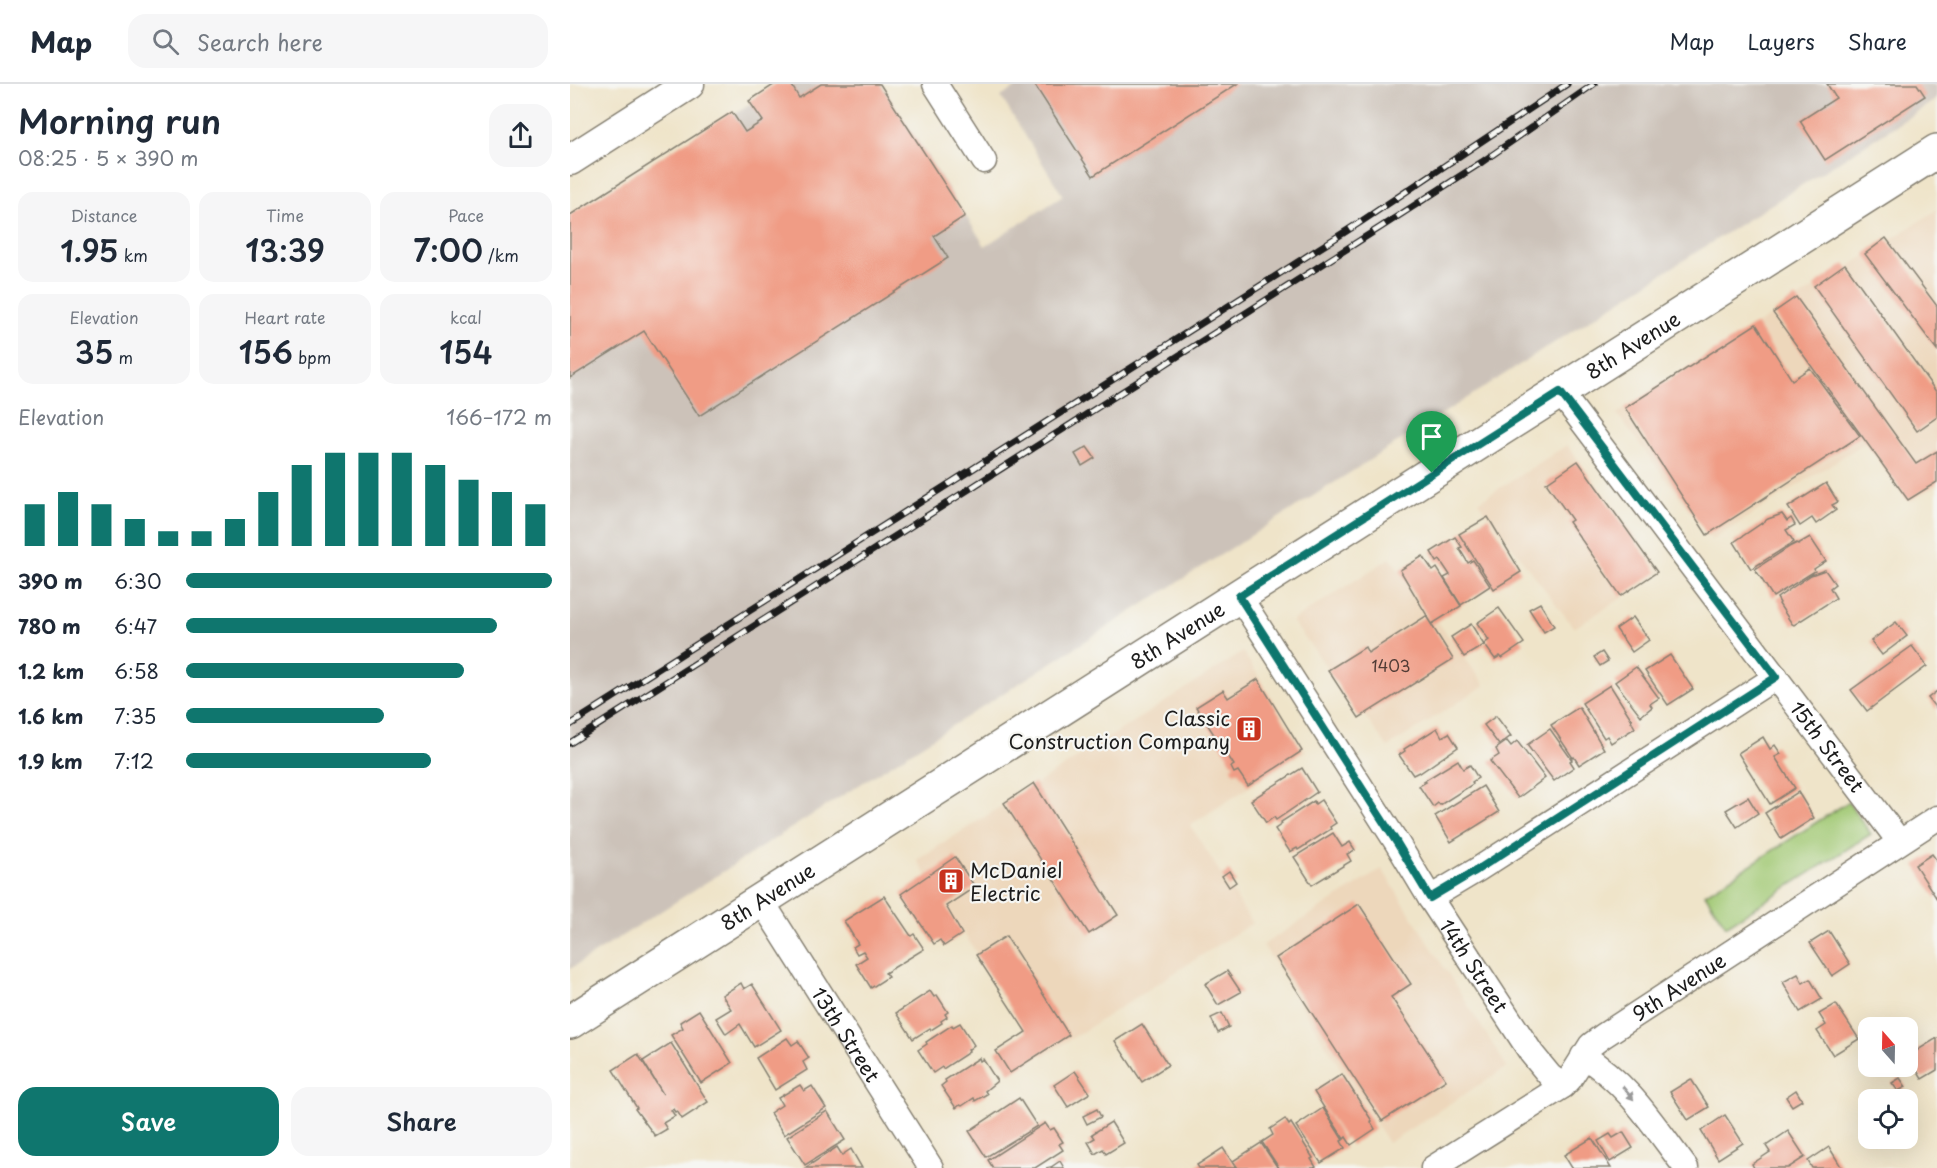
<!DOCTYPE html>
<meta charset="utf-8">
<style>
body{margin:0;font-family:"Playpen Sans",sans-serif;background:#f6f6f7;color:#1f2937;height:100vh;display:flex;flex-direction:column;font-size:22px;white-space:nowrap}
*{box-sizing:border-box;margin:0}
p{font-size:20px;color:#747a83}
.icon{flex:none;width:33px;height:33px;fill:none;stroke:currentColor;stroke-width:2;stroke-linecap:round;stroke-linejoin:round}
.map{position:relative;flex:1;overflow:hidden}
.details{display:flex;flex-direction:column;background:#fff;width:570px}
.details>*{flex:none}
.needle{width:39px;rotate:340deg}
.controls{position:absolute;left:1288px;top:933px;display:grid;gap:12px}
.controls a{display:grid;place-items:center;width:60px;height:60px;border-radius:12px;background:#fff;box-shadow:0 6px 24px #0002;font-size:30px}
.pin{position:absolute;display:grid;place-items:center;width:51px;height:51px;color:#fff;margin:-62px -26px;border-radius:50% 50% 50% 0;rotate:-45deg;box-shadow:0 0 6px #0007}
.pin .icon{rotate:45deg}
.round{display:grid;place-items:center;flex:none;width:63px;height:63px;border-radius:18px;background:#f6f6f7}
.head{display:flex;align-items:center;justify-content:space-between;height:102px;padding:0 18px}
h1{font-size:33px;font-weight:600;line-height:45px}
.metrics{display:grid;grid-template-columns:repeat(3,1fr);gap:9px;height:102px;padding:6px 18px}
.metrics div{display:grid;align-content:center;border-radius:15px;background:#f6f6f7;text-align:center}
.metrics b{font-size:30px;font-weight:600}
.metrics small{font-size:16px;font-weight:400}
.metrics p{font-size:16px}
.chart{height:168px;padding:12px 18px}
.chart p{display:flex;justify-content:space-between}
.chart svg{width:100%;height:108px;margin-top:6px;stroke:#0f766e;stroke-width:6}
.primary-button{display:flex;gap:12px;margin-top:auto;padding:12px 18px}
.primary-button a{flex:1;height:69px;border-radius:18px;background:#0f766e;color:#fff;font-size:24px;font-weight:600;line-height:69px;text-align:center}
.primary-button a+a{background:#f6f6f7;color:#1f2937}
ul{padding:0 18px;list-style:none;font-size:20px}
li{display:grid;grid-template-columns:96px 72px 1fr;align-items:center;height:45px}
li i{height:15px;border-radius:8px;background:#0f766e}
header{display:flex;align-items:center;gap:36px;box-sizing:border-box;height:84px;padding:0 30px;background:#fff;border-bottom:2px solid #e0e1e3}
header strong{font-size:28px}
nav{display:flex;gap:33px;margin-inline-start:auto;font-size:21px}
.search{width:420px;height:54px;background:#f6f6f7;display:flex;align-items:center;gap:15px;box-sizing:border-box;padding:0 21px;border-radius:18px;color:#747a83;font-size:22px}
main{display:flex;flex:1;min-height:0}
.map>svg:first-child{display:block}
.built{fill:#edd7bb}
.industrial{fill:#ccc2b9}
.green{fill:#a2c974;stroke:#5f7248;stroke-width:1.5}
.building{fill:#f09c85}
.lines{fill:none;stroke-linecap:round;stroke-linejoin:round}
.minor-casing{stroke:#868072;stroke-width:27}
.tertiary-casing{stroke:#868072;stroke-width:33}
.secondary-casing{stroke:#868072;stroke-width:36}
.minor{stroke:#fff;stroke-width:24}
.tertiary{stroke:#fff;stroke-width:30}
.secondary{stroke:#fff;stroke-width:33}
.rail-casing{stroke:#1c1c1c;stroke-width:7}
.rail{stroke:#f6f6f2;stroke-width:4.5;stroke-dasharray:14;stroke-linecap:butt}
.oneway{fill:#999}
.route-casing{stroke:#fff;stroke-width:12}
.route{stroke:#0f766e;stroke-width:8}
.labels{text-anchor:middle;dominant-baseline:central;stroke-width:4.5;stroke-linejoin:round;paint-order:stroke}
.number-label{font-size:16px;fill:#513c36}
.street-label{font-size:20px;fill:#1c1c1c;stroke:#f6f6f2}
.poi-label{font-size:20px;fill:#1c1c1c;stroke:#f6f6f2;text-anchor:end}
</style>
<header>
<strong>Map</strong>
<div class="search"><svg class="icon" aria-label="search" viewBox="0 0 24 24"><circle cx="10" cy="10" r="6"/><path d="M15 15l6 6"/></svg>Search here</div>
<nav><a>Map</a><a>Layers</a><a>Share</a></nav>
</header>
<main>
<section class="details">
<div class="head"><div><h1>Morning run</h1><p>08:25 · 5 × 390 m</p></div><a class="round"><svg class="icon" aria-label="share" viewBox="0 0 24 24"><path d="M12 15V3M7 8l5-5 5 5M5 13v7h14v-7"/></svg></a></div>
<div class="metrics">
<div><p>Distance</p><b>1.95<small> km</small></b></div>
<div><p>Time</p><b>13:39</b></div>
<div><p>Pace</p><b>7:00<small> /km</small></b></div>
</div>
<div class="metrics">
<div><p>Elevation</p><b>35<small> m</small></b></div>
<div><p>Heart rate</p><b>156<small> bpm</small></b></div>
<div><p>kcal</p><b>154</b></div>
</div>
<div class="chart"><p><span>Elevation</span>166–172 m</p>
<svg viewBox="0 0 160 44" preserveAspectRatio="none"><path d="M5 44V27M15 44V22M25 44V27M35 44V33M45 44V38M55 44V38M65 44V33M75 44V22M85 44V11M95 44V6M105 44V6M115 44V6M125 44V11M135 44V17M145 44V22M155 44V27"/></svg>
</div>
<ul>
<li><b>390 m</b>6:30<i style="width:100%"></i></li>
<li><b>780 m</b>6:47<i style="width:85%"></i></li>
<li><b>1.2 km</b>6:58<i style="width:76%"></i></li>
<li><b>1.6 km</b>7:35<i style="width:54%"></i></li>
<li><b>1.9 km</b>7:12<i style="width:67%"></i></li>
</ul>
<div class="primary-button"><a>Save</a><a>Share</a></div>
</section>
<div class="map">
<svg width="1367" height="1084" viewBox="0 0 1367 1084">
<rect width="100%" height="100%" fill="#f6f6f2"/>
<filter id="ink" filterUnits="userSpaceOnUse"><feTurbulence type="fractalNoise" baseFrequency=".0167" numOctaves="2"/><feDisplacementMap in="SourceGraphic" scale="12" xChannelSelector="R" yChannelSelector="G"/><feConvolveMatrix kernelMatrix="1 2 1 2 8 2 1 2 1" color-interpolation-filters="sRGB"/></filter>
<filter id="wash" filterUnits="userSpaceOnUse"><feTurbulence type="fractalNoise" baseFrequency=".008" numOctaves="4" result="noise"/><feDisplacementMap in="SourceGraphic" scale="24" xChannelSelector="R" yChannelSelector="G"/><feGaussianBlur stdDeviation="1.35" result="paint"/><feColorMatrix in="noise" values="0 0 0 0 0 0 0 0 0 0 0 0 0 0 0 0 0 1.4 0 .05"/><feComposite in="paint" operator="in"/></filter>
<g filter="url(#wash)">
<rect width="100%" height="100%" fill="#efe4c9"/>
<g class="built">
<path d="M1367,126V401L1341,417L1296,358L1142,456L1047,330Z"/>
<path d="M997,361L1093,488L1004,544L908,418Z"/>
<path d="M820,474L915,601L818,663L722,537Z"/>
<path d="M673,568L736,667L620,741L682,839L473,973L347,776Z"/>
<path d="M812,785L937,983L818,1059L693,861Z"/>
</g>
<path class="industrial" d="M212,0H311L415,162L493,112L431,13L452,0H1367V15L0,885V135Z"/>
<path class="green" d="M1278,718L1301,750L1156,842L1135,810Z"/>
<g id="blocks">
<g class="building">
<path d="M205,0H221L229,14L251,0H310L395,132L364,152L378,174L129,332L74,247L0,294V131L162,28L175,48L193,37L179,17Z"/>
<path d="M464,0H667L523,92Z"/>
<path d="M1257,0H1347L1355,12L1255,76L1230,37L1266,14Z"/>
<path d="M1316,154L1367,222V266L1295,170Z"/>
<path d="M1275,180L1367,309V333L1347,347L1244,202Z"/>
<path d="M1226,213L1346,380L1367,367V398L1338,416L1203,229Z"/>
<path d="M1186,240L1222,296L1240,284L1290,352L1137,451L1055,324Z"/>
<path d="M517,363L525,374L512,382L505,370Z"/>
<path d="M1008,377L1087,488L1051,512L999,438L1002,436L976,399Z"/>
<path d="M1256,399L1268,418L1262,421L1266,426L1246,440L1242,434L1230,442L1218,423Z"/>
<path d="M1212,430L1217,437L1221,434L1225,441L1216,446L1224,458L1181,485L1164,458L1198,435Z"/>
<path d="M918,433L951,488L924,505L889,450Z"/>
<path d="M885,453L892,463L889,464L898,479L903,476L920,502L891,521L874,494L880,491L870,476L867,478L861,468Z"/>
<path d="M1240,453L1256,477L1244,485L1245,487L1203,513L1185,485L1219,463L1227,459L1228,460Z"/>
<path d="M853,472L863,487L867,484L891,522L862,540L830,486Z"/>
<path d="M1255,486L1265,500L1260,504L1266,514L1224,541L1222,540L1209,520L1210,519L1207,514L1241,491Z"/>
<path d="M970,519L984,542L974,548L959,525Z"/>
<path d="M929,524L954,559L932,574L930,572L925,575L914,560L919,556L907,539Z"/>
<path d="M856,532L883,575L789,634L758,586L795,563L798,569Z"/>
<path d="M1063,533L1079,556L1062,568L1046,545Z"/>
<path d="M1326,538L1337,552L1312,571L1301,557Z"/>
<path d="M901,540L914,561L894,573L881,553Z"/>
<path d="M1342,562L1357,582L1297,627L1281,606Z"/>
<path d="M1032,568L1038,577L1030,582L1024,573Z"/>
<path d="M1100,571L1123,605L1098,621L1075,587Z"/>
<path d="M1066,583L1089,614L1080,620L1082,623L1071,632L1045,598Z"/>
<path d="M688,595L732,667L678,702L668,687L664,689L661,683L664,681L626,623L653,606L658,614Z"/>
<path d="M1040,601L1062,636L1061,637L1065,644L1041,659L1037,652L1034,654L1012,619Z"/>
<path d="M1367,607V626L1358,614Z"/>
<path d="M1009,623L1034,665L1009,681L1004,673L1003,674L981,641Z"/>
<path d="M926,632L941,652L929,661L914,641Z"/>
<path d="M867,644L872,653L879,649L888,663L850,689L849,688L843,691L829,671L835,667L834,665Z"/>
<path d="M980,645L1002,676L1000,677L1004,683L984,697L957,661Z"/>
<path d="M1193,653L1200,665L1205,661L1211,670L1205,673L1225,704L1200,720L1168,669Z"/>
<path d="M937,657L941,662L947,657L975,694L948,714L920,677L929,671L926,665Z"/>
<path d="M888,676L893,685L900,681L908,694L902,698L903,700L870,721L868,719L863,723L849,702L856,698L854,697Z"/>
<path d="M732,684L747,708L706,736L704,733L696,739L681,716Z"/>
<path d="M464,699L548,831L519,850L434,719Z"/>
<path d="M913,702L929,728L881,758L865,732Z"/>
<path d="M1228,708L1244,734L1211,755L1195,729Z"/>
<path d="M1178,713L1188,729L1167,743L1156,726Z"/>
<path d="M751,716L766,739L760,743L761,745L728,766L727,764L720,768L705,745L712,740L711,738L744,717L745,720Z"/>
<path d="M763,749L772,763L780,758L785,766L777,770L781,777L742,801L724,773Z"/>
<path d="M1362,770L1367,777V815L1345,781Z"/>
<path d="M385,773L405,803L376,822L392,850L374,862L370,856L364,860L331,810Z"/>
<path d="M659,787L666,798L659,803L652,792Z"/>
<path d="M314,812L341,852L344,850L354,865L315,889L318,893L301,904L286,880L297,873L293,867L287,870L283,863L288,860L274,837Z"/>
<path d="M789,820L841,900L821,913L876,996L812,1037L706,874Z"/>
<path d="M1259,847L1280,880L1262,892L1240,859Z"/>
<path d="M436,852L499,951L440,989L426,967L456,948L406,871Z"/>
<path d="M657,887L671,908L648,921L635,900Z"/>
<path d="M1228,890L1233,899L1240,895L1252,915L1230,928L1213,898Z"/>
<path d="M171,899L174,905L182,900L211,946L184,963L170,940L156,950L146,934L161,925L152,911Z"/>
<path d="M360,907L364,913L367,911L378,928L375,930L377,933L371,937L372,939L361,946L360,944L343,955L326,929Z"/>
<path d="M1266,920L1289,955L1263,971L1247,947L1256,941L1249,930Z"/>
<path d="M129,926L162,979L131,999L101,951L113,944L110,938Z"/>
<path d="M652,929L659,943L648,949L641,934Z"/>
<path d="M390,939L404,961L398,966L399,968L373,985L372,983L363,989L348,966L357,960L356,958L382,941L383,943Z"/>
<path d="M572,940L598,981L572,998L545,957Z"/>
<path d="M217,954L222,961L228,957L239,974L233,978L237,986L205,1006L186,974Z"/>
<path d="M1367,954V986L1352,995L1338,972Z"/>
<path d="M101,959L138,1018L112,1035L107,1027L105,1028L103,1025L101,1026L105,1032L93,1039L97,1045L85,1052L65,1025L67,1024L43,986L68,970L93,1010L73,977Z"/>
<path d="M409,974L410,977L413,975L427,997L415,1007L417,1010L405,1017L404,1014L392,1022L390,1021L386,1024L371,1002L376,998L375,996Z"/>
<path d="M505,987L520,1009L498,1023L484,1001Z"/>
<path d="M772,990L802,1037L801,1038L805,1045L781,1061L776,1053L774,1055L744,1008Z"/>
<path d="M1330,994L1336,1003L1328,1007L1322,999Z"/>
<path d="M1121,995L1139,1023L1118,1036L1100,1008Z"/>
<path d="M230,1001L234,1007L242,1002L256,1024L214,1051L200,1029L212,1021L208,1014Z"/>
<path d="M1226,1006L1232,1016L1222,1022L1216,1013Z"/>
<path d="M449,1014L467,1042L416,1073L399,1047Z"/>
<path d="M753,1024L773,1056L771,1057L775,1064L751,1079L726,1042Z"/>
<path d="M527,1025L531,1033L517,1040L513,1032Z"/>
<path d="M257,1027L275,1056L235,1081L217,1053Z"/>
<path d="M1155,1031L1173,1059L1148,1075L1131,1047Z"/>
<path d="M715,1035L719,1041L721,1039L743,1074L741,1075L746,1083L744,1084H709L692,1058L703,1051L700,1045Z"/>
<path d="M541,1038L554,1059L536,1070L533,1065L525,1070L518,1058L525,1054L522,1050Z"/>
<path d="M475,1039L480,1046L484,1044L493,1058L489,1060L493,1066L465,1084H423L418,1076Z"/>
<path d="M1218,1047L1235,1073L1218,1084H1184L1182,1080L1200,1068L1196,1062Z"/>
<path d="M1053,1048L1063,1064L1040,1078L1028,1057L1040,1050L1043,1054Z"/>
<path d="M1022,1054L1041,1084H1002L994,1071Z"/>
<path d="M691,1059L708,1084H668L663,1077Z"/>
<path d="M267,1063L272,1071L281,1065L292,1084H235Z"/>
<path d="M1259,1063L1272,1084H1242L1238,1077Z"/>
<path d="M653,1064L666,1084H629L627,1081Z"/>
<path d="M490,1077L494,1084H476L481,1083Z"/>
</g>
</g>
</g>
<g filter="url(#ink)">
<use href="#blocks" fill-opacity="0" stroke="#868072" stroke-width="1.5"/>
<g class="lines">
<defs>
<g id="minor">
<path d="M365,0L414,77"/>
<path id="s1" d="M990,308L1329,757"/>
<path id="s2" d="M669,512L827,759L860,814L962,970L980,992L993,1002"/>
<path d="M860,814L907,786L1206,593"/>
<path id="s3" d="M191,816L361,1084"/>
<path d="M1013,972C1059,1000 1084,1042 1116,1084"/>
<path id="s4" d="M863,1084L993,1002L999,996L1021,961L1033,952L1367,734"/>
</g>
<path id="tertiary" d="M0,76L119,0"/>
<g id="secondary">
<path id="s5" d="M0,938L1367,67"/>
</g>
</defs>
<use href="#minor" class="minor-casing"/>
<use href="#tertiary" class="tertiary-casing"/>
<use href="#secondary" class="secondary-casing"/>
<use href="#minor" class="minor"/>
<use href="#tertiary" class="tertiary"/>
<use href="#secondary" class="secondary"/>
<defs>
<g id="rail">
<path d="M0,641L789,139L997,0"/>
<path d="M0,659L811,143L912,78L1024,0"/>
</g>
</defs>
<use href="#rail" class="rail-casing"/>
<use href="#rail" class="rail"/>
</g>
<defs><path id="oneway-solid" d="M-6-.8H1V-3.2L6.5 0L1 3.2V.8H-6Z" transform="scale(1.5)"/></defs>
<use class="oneway" href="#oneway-solid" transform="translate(1058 1009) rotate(50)"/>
</g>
<g class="lines" filter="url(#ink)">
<defs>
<path id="route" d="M990,308L1206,593L907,786L860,814L827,759L669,512Z"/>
</defs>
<use href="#route" class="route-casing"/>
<use href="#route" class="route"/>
</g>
<defs>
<symbol id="building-square" viewBox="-11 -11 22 22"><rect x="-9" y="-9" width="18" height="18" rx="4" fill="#c8321e" stroke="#f6f6f2"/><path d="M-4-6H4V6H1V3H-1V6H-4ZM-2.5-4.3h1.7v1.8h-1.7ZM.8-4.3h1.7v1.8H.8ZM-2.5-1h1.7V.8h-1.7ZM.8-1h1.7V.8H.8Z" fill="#fff"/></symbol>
</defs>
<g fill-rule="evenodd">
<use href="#building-square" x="664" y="630" width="30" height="30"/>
<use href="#building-square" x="366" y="782" width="30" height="30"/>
</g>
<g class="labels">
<g class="number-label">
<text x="821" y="581">1403</text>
</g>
<g class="street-label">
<text stroke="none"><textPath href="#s5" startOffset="1260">8th Avenue</textPath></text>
<text stroke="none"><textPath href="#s5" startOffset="720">8th Avenue</textPath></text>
<text stroke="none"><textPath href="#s1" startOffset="444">15th Street</textPath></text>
<text stroke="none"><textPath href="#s5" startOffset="234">8th Avenue</textPath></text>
<text stroke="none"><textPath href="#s2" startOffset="438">14th Street</textPath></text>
<text stroke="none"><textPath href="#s4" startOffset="309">9th Avenue</textPath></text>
<text stroke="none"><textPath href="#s3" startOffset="159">13th Street</textPath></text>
</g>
<g class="poi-label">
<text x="660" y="634">Classic<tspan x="660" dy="23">Construction Company</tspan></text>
<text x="400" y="786" text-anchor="start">McDaniel<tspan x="400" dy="23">Electric</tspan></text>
</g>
</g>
</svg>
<div class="controls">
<a><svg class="needle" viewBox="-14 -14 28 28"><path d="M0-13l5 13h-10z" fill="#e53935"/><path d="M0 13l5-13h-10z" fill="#747a83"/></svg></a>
<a><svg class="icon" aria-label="locate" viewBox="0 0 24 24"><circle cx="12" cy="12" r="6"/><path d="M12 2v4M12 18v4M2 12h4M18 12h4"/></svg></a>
</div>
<div class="pin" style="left:862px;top:389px;background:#1e9e55"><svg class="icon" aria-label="arrive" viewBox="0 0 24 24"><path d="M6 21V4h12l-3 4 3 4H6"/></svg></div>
</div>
</main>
